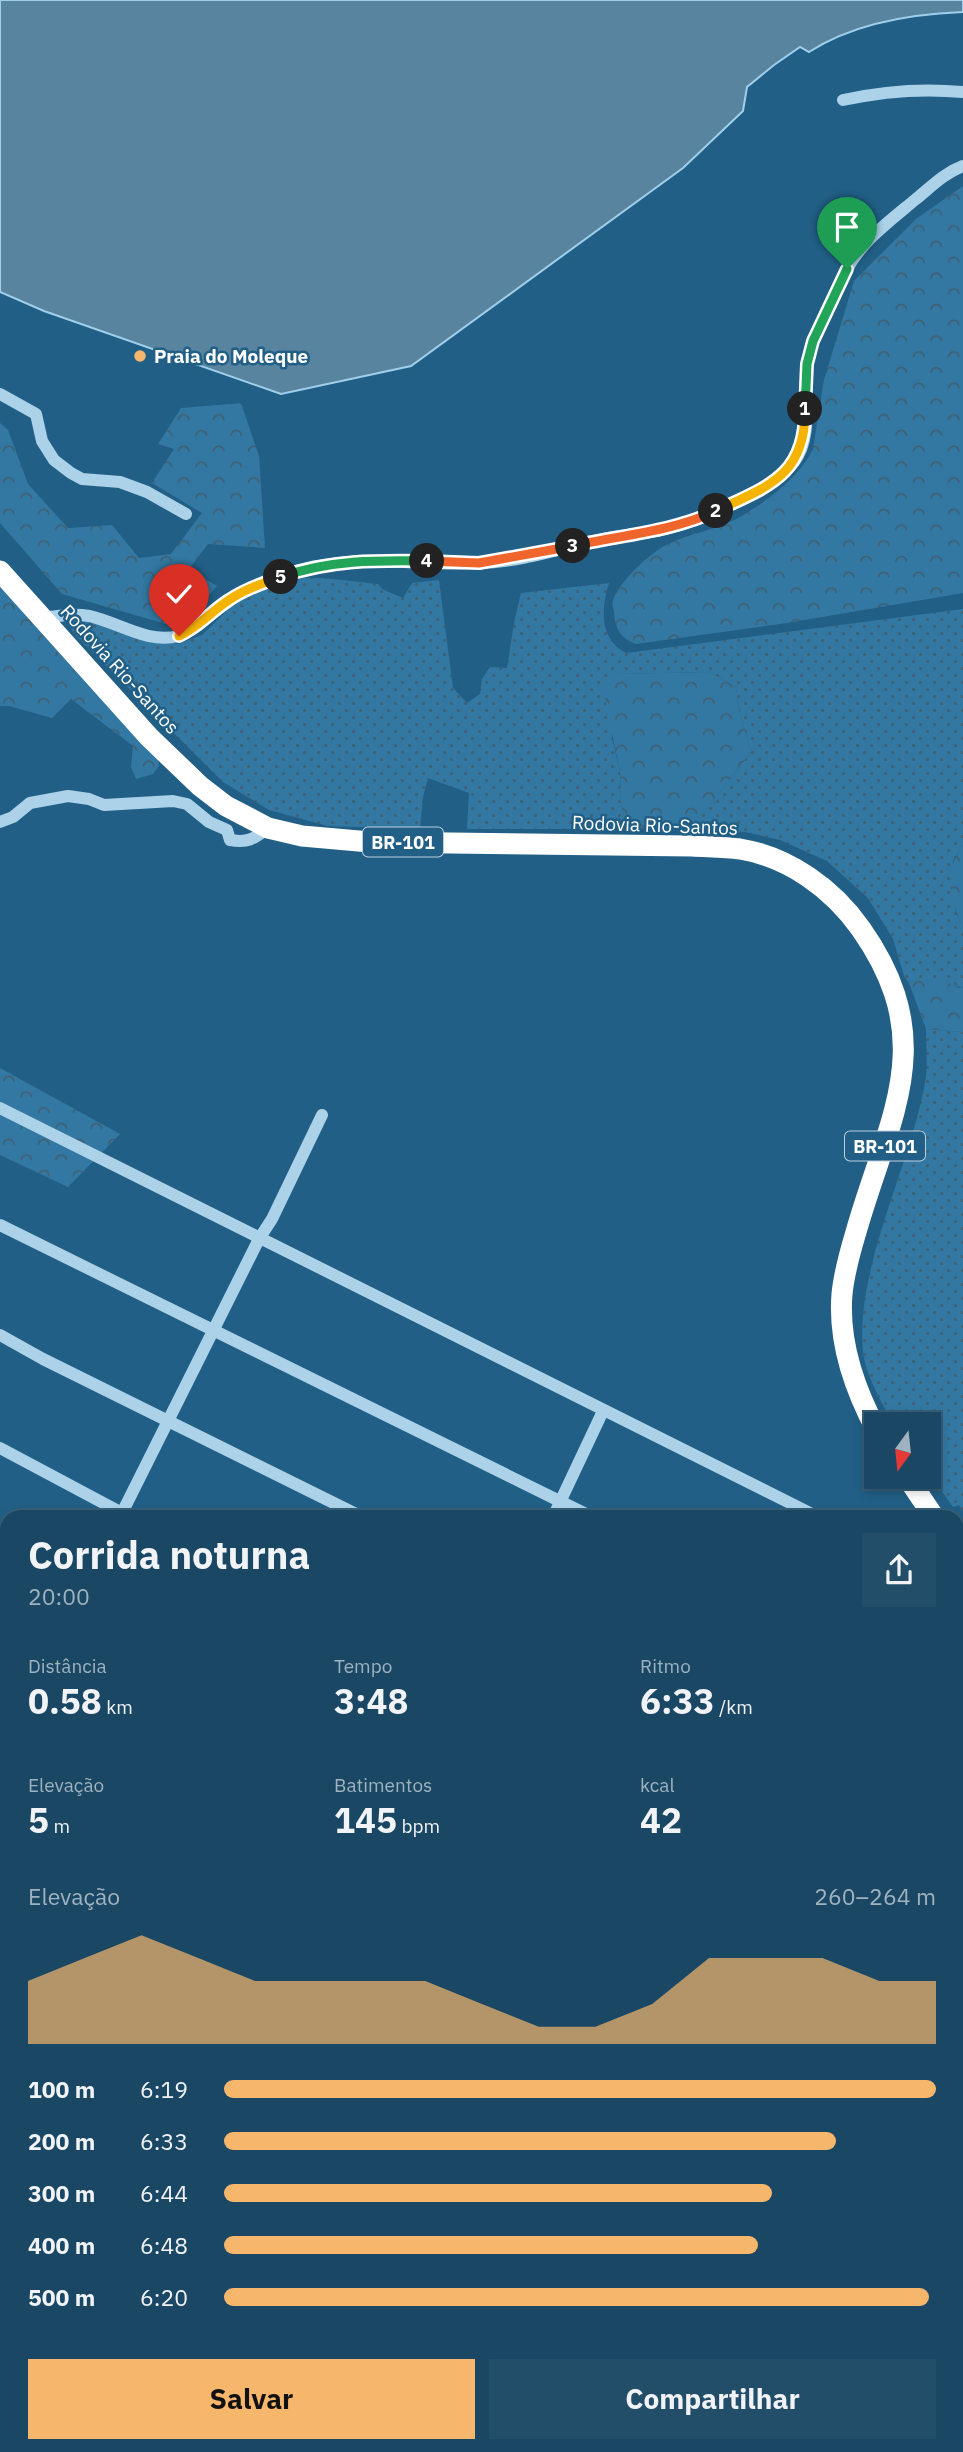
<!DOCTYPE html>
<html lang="pt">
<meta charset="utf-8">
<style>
body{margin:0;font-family:"IBM Plex Sans",sans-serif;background:#224e6a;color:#f1f3f6;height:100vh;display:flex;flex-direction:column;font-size:26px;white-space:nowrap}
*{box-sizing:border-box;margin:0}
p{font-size:23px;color:#9fb2bf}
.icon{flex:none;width:38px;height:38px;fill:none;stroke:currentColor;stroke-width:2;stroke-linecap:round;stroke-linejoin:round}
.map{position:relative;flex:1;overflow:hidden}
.drawer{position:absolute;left:0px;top:1510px;width:964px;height:943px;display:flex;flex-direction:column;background:#194764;border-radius:21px 21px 0 0;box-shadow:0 4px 10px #0003,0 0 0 2px #375f78}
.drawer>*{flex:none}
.needle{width:46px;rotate:195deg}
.buttons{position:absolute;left:864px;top:1412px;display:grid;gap:14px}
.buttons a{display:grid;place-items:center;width:77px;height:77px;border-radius:0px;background:#194764;box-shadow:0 4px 10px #0003,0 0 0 2px #375f78;font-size:35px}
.pin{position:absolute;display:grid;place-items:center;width:60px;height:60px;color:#fff;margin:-72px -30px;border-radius:50% 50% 50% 0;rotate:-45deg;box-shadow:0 0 7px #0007}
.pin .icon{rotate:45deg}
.km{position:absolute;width:35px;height:35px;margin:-18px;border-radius:50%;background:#222;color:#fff;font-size:19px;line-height:35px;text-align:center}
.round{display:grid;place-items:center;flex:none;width:74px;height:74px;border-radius:0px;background:#224e6a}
.overview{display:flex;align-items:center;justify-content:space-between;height:119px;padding:0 28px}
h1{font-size:38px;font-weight:700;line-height:52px}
.metrics{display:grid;grid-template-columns:repeat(3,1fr);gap:10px;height:119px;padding:7px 28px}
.metrics div{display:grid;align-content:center}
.metrics b{font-size:35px;font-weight:700}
.metrics small{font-size:19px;font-weight:400}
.metrics p{font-size:19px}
.chart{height:196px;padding:14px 28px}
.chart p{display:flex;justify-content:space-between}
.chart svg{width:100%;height:126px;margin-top:7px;fill:#f6b76d;opacity:.7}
.cta{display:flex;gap:14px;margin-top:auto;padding:14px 28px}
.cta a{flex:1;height:80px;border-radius:0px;background:#f6b76d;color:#111;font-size:28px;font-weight:700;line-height:80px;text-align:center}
.cta a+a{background:#224e6a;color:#f1f3f6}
ul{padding:0 28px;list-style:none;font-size:23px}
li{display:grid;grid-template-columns:112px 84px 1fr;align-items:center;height:52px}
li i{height:18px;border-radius:9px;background:#f6b76d}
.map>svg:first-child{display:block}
.grass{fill:url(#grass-dots)}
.forest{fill:url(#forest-crowns)}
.water{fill:#59849f;stroke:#9fcfeb;stroke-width:2}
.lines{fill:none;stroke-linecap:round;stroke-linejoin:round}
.river{stroke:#59849f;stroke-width:18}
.minor{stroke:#abd2e9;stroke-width:12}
.highway{stroke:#fff;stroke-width:21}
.split-1-casing{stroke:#fff;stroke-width:14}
.split-2-casing{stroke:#fff;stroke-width:14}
.split-3-casing{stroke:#fff;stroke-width:14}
.split-4-casing{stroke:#fff;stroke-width:14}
.split-5-casing{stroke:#fff;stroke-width:14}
.split-6-casing{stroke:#fff;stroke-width:14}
.split-1{stroke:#22a559;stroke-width:9}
.split-2{stroke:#f5b400;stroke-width:9}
.split-3{stroke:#f0652b;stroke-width:9}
.split-4{stroke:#f0652b;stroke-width:9}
.split-5{stroke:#22a559;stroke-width:9}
.split-6{stroke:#f5b400;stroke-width:9}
.poi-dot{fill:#f6b76d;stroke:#215f86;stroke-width:2.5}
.labels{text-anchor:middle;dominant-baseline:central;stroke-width:5;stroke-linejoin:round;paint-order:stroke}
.shield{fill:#215f86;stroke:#bccfdb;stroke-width:2}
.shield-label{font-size:18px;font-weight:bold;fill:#fff}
.poi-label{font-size:19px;font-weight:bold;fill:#fff;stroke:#215f86;text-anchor:start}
.street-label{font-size:19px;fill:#fff;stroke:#215f86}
</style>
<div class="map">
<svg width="963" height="2452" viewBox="0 0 963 2452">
<defs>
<pattern id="grass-dots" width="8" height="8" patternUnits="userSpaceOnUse" patternTransform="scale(1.75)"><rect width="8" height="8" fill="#3278a2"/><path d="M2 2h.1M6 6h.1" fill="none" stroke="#406073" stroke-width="1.8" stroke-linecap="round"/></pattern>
<pattern id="forest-crowns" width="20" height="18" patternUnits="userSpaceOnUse" patternTransform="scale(1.75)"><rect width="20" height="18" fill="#3278a2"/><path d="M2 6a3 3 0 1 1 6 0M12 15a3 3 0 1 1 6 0" fill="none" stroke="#406073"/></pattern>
</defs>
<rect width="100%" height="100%" fill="#215f86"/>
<g class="grass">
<path d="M303,578H323L378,584L382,589L403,598L412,583L439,580L453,688L467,703L480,694L482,679L490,667L507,668L514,623L521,593L609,583C601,609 599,639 626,653L963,609V845L953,861L955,909L963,929V987C938,985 940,972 909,983L904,976L893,939L868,898L827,861L780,840L745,832L679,829L704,813L751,752L739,710L736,687L709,672L615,674L612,737L620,772L621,803L627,829H467L469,793L428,778L423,797L420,829L328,826L269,810L223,782L74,634L68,622L76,617L178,644L202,635L234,604L264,589Z"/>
<path d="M926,1029L963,1032V1511L959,1505L953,1507L929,1473V1424H895C883,1408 865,1372 863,1352C855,1268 910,1167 925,1083C928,1066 926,1047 926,1029Z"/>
</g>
<g class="forest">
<path d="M963,186V593L787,623L636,644C620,638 615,628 614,612C613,608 612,605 613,601C617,583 651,552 668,544C690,533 717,530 738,518C767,501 798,479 813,449L824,380L854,281L916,219Z"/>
<path d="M241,403L259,456L265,548L208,544L189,569L217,586L180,628L62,594L0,523V423L8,430L28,484L68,528L112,525L139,558L171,554L202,513L152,483L174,449L158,444L181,408Z"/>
<path d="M0,574L157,750L159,766L153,774L136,779L131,767L133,746L71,699L52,718L9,706H0Z"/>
<path d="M709,672L736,687L739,710L751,752L704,813L679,829H627L621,803L620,772L603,689L615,674Z"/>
<path d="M963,845V929C951,898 942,874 963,845Z"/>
<path d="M925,977L943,980L959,988L963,987V1032L926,1029L909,983Z"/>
<path d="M0,1068L120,1134L68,1187L0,1155Z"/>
<path d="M0,1610L7,1612V1820L0,1835Z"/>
<path d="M0,2089H7V2446H747L748,2452H0Z"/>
<path d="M957,2097L963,2099V2452H924V2447L957,2446Z"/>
</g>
<path class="water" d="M0,0H963V12C910,14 854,23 809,52L800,47L774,65L747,87L743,111L683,168L411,366L281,394L44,311L0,292Z"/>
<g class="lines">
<path class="river" d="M0,2176H7"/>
<g class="minor">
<path d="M843,100C884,91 921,88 963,92"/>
<path d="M0,394L36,414L42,441L54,460L71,473L82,479L120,482L147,492L186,514"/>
<path d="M42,618C57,616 74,613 89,616C118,622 147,644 178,636C198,631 213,610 230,599C251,586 276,577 299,570C359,554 418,566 479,563C519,562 559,549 598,540C619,535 641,534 661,530C697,522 772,491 794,462C814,436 803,396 807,365C810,345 818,329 827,311C834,297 840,283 847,269C863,240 891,220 916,199C931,187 944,173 963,166"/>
<path d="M0,822L13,817L30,803L68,796L89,799L104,805L173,801L187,804L209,822L227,830L230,840C248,843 254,839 268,828"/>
<path d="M0,1108L818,1517"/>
<path d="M0,1225L592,1517"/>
<path d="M0,1335L43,1359L362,1517"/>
<path d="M0,1448L122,1513L259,1239L272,1219L322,1115"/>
<path d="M553,1517L603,1411"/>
<path d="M0,1541L7,1544"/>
<path d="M957,1619L963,1627"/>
<path d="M957,1918L963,1922"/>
<path d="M0,1973L7,1969"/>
<path d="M957,2045L963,2046"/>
<path d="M0,2073L7,2077"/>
</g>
<g class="highway">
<path d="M0,571L149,737L200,786L226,806L268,828L302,836L370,842L692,846C708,847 724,847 740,849C789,857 833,889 861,929C941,1043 889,1116 856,1232C850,1252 844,1273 842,1294C838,1342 855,1390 877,1431"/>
<path d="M907,1477L934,1517"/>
<path d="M957,1551L963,1561"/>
</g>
</g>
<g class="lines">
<defs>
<path id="split-1" d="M805,409L807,364L813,341L847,269"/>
<path id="split-2" d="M716,511C769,486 806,475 805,409"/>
<path id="split-3" d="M573,546C621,535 671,532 716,511"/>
<path id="split-4" d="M427,561L479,563L573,546"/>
<path id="split-5" d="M281,577C329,560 376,560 427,561"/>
<path id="split-6" d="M179,636C198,627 212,611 229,600C245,589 262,583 281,577"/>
</defs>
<use href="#split-1" class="split-1-casing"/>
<use href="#split-2" class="split-2-casing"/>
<use href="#split-3" class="split-3-casing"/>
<use href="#split-4" class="split-4-casing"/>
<use href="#split-5" class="split-5-casing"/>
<use href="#split-6" class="split-6-casing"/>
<use href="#split-1" class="split-1"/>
<use href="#split-2" class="split-2"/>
<use href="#split-3" class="split-3"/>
<use href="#split-4" class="split-4"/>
<use href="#split-5" class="split-5"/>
<use href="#split-6" class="split-6"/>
</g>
<circle class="poi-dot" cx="140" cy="356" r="7"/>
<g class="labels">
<g class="shield">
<rect x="363" y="827.5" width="80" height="29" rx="5"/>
<rect x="845" y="1131.5" width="80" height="29" rx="5"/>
</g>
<g class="shield-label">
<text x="403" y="842">BR-101</text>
<text x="885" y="1146">BR-101</text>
</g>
<g class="poi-label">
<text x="154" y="356">Praia do Moleque</text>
</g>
<g class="street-label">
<text transform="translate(120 669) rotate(48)">Rodovia Rio-Santos</text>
<text transform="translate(655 825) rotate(2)">Rodovia Rio-Santos</text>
</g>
</g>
</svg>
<div class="buttons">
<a><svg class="needle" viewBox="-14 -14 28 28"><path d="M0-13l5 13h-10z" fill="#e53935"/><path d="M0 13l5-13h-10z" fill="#9fb2bf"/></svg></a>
</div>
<div class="pin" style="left:847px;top:269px;background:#1e9e55"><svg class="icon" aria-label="arrive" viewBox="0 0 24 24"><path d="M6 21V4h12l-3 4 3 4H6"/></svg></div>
<div class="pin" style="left:179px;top:636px;background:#d93025"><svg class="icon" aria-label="check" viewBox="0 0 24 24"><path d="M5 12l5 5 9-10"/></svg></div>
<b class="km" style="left:805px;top:409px">1</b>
<b class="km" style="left:716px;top:511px">2</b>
<b class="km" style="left:573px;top:546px">3</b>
<b class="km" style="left:427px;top:561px">4</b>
<b class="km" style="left:281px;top:577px">5</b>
<section class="drawer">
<div class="overview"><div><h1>Corrida noturna</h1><p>20:00</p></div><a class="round"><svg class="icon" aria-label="share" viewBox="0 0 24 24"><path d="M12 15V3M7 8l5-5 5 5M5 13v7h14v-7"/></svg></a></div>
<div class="metrics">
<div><p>Distância</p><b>0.58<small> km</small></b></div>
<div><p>Tempo</p><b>3:48</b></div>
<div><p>Ritmo</p><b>6:33<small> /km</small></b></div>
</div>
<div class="metrics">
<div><p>Elevação</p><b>5<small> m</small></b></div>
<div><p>Batimentos</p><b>145<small> bpm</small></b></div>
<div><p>kcal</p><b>42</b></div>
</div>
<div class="chart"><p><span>Elevação</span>260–264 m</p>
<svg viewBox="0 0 160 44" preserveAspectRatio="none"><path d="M0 44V22L10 14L20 6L30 14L40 22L50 22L60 22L70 22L80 30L90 38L100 38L110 30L120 14L130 14L140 14L150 22L160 22V44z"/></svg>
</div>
<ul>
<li><b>100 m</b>6:19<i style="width:100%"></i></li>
<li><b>200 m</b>6:33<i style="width:86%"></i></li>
<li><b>300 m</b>6:44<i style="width:77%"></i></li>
<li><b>400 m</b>6:48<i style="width:75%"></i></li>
<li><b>500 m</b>6:20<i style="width:99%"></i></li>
</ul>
<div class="cta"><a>Salvar</a><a>Compartilhar</a></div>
</section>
</div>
